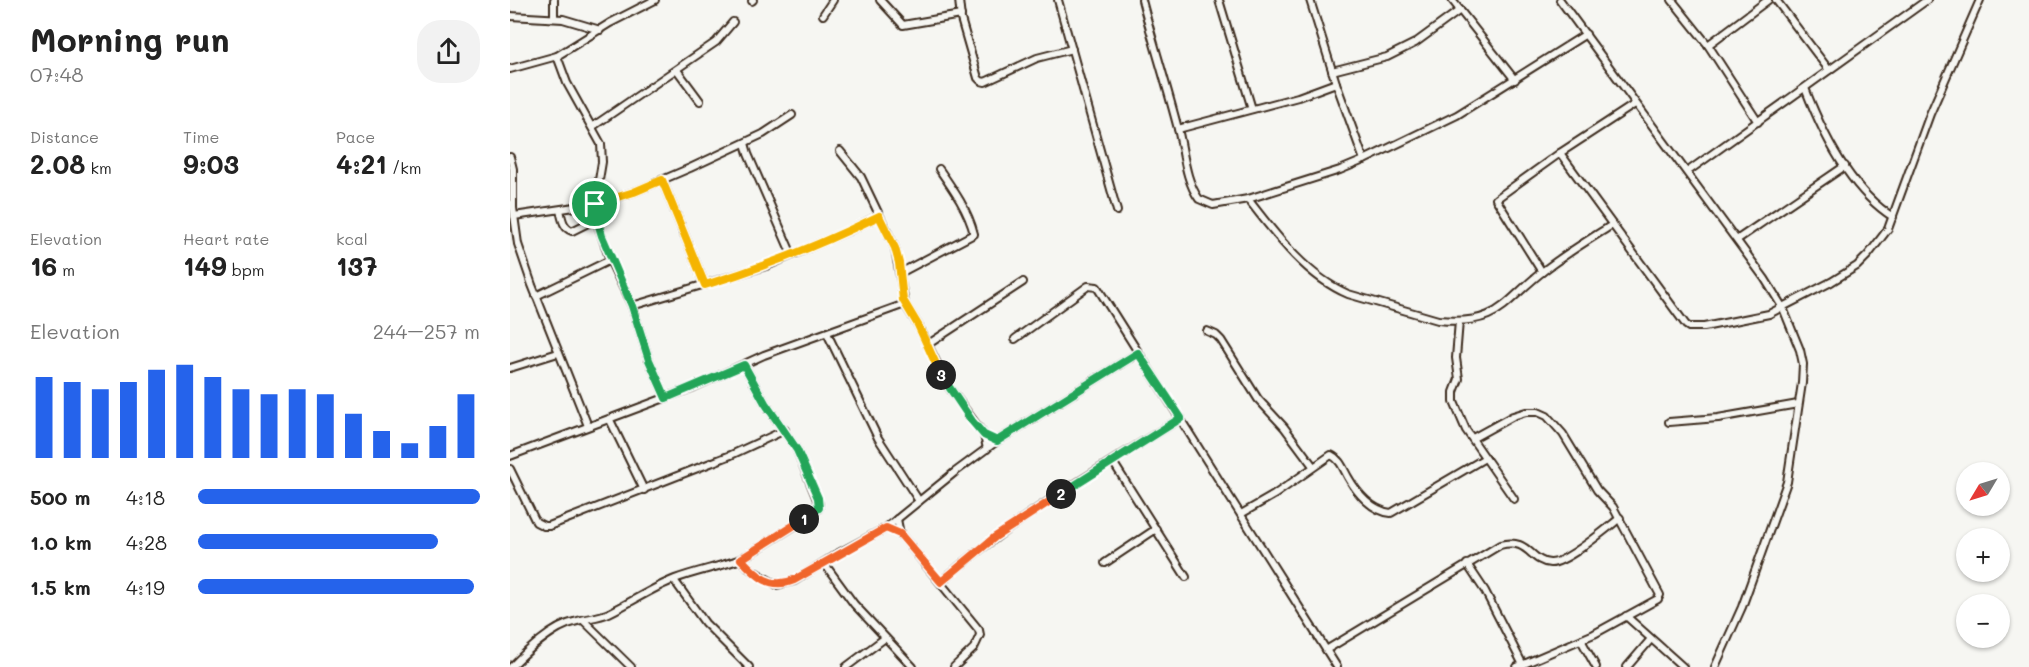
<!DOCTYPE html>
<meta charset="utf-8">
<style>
body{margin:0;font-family:Mali,sans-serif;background:#f2f2f2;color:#222;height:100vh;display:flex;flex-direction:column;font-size:22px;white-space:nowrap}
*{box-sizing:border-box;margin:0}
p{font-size:20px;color:#767676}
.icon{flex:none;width:33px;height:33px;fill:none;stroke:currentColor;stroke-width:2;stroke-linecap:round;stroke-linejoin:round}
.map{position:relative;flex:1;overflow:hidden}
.panel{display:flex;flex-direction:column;background:#fff;width:510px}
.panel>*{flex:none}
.needle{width:39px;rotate:232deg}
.buttons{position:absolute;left:1446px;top:462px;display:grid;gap:12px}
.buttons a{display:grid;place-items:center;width:54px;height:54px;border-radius:50%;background:#fff;box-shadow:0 2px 4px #0004;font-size:30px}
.pin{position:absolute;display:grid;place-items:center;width:51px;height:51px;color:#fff;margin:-26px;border:3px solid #fff;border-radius:50%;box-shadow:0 2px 6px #0007}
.km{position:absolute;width:30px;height:30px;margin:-15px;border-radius:50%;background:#222;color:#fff;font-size:16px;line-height:30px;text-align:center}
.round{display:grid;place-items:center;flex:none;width:63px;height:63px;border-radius:24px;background:#f2f2f2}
.summary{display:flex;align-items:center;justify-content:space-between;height:102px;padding:0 30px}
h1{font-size:33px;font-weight:700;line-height:45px}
.stats{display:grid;grid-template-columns:repeat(3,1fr);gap:9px;height:102px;padding:6px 30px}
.stats div{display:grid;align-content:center}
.stats b{font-size:26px;font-weight:700}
.stats small{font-size:16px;font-weight:400}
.stats p{font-size:16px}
.chart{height:168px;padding:12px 30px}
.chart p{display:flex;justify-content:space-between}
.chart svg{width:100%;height:108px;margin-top:6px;stroke:#2563eb;stroke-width:6}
ul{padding:0 30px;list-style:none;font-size:20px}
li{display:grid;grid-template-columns:96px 72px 1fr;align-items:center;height:45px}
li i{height:15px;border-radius:8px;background:#2563eb}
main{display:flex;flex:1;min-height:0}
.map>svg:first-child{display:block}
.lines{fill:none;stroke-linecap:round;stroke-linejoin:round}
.street-casing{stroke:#3b2a1e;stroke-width:10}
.street{stroke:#f6f6f2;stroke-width:6}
.split-1-casing{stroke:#fff;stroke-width:12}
.split-2-casing{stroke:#fff;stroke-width:12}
.split-3-casing{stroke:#fff;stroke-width:12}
.split-4-casing{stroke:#fff;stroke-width:12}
.split-1{stroke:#22a559;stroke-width:8}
.split-2{stroke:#f0652b;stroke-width:8}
.split-3{stroke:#22a559;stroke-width:8}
.split-4{stroke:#f5b400;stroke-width:8}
</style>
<main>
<section class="panel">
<div class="summary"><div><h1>Morning run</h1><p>07:48</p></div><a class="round"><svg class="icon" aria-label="share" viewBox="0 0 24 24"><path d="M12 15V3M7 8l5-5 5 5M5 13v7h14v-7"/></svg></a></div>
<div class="stats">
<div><p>Distance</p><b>2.08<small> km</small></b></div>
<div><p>Time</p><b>9:03</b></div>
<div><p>Pace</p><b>4:21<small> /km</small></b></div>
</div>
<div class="stats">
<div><p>Elevation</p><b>16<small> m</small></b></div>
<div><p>Heart rate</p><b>149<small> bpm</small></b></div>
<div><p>kcal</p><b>137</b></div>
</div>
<div class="chart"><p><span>Elevation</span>244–257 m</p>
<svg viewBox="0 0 160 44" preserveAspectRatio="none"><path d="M5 44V11M15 44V13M25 44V16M35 44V13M45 44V8M55 44V6M65 44V11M75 44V16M85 44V18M95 44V16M105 44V18M115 44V26M125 44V33M135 44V38M145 44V31M155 44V18"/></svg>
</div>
<ul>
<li><b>500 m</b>4:18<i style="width:100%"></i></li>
<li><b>1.0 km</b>4:28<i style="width:85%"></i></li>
<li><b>1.5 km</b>4:19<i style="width:98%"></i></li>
</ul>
</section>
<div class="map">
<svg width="1519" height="667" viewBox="0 0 1519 667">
<rect width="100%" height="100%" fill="#f6f6f2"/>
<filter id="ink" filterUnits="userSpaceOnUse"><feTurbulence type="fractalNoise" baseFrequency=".0167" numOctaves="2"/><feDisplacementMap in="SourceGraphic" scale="12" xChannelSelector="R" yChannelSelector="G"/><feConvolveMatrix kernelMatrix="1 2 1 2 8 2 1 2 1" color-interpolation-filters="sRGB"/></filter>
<g filter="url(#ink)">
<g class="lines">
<defs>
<g id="street">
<path d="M370,0L393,25L451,15"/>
<path d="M449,0L451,19L468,78L471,81L475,82L527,58L562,49"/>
<path d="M548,0L607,211"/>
<path d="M632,0C643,43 657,86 668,129C674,152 675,180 689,199L703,205L738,199L830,170L854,160L947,115L1076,34"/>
<path d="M709,0L742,109"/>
<path d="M800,0L826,83L854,160"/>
<path d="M942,0L1005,80"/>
<path d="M1050,0L1255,279L1273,308L1290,350L1293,364L1292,383L1277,482L1232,607L1205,667"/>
<path d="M1162,0L1198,45L1248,122"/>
<path d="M1266,0L1319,70"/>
<path d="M242,1L243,0"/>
<path d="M313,15L323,0"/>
<path d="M0,16L53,19L90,30"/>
<path d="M44,18V0"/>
<path d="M1198,45L1258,0"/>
<path d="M47,56L57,83L91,144L92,162L85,204L86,219L100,260L122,306L139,360L156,398"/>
<path d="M0,69L47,56L100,23L145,0"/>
<path d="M167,70L190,101"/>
<path d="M822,71L877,57L905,43L950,10"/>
<path d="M1295,88C1313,135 1340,190 1383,217"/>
<path d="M82,127L206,42L223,22"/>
<path d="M668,129L788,97L826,83"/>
<path d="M235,143L238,154L282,255"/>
<path d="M330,151L351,177L385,248L395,304"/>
<path d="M1050,153L1176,325L1179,327H1194L1259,314L1321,282L1347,266L1358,255L1378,229L1420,114L1470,0"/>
<path d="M0,157L3,169V208L8,244L22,285L78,426"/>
<path d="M1177,172L1417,0"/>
<path d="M152,180L195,285"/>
<path d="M738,199C765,234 796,276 838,294L928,320C991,326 993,301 1036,269C1057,253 1080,239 1102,225"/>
<path d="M50,210C52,218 53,228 62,231L86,219"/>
<path d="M4,216L85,204L124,192L180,168L253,134L282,115"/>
<path d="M1228,239L1335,166"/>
<path d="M1032,272L986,199L1050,153L1125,104"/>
<path d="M390,273L464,234C458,210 443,189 429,169"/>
<path d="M26,296L100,260"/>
<path d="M122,306L259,265L338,231L368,216"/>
<path d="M949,321L946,358L949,379L944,392V402L956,430L1004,499"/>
<path d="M697,331L706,335L711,340L748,399L774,427L803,466"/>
<path d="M317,333L368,438L409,501"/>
<path d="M505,339L578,286L587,287L827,667"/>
<path d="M417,345L513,282"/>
<path d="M0,368L48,353"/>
<path d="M100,420L134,490"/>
<path d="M1159,422L1208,418L1288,404"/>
<path d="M963,438L1003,416L1016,412H1028L1037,416L1053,434L1087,490L1103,507L1150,595L1148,599L1084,634L1007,667"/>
<path d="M0,456L184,387L254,355L395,304L408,325L438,386L474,435L477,449"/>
<path d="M603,462L676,577"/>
<path d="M0,469L26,522L34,526H39L221,455L275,430"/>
<path d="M731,514L764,495L821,455C830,459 833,468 838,477C847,493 862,511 881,513L975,458"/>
<path d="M387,519L390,534L397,542L469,630L470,635L464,648L444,667"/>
<path d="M231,559L300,516L309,508V504L287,450L255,403L234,365"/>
<path d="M314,563L344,604L403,667"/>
<path d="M595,563L646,529"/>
<path d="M957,564L975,591L1013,665"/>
<path d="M164,580L195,623L239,667"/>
<path d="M431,582C503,518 589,470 671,418"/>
<path d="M1116,616L1173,667"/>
<path d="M73,620L121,667"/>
<path d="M1071,640L1086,667"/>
<path d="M816,650L990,545C1019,537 1020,562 1040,563C1055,564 1096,529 1110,518"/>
<path d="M1,667C17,651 42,627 64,622C76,618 88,618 99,613C122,602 142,588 165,579C186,571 209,567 231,559L240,569L267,585L284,581L329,553L376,528L445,472L487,441L628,353"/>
<path d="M336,667L375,638"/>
<path d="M1117,667L1141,639"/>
</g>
</defs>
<use href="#street" class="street-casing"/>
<use href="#street" class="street"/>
</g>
</g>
<g class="lines" filter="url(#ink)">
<defs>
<path id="split-1" d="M85,204L87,219L92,236L122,306L139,360L156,398L234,365L255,403L287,450L308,498L309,508L294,519"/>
<path id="split-2" d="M294,519L231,559C247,576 260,590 284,580L376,528L390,534L431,582L485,537L551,494"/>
<path id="split-3" d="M431,375L462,421L474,435L487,441L628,353L671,418L551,494"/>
<path id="split-4" d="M85,204L124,192L152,180L195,285C255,267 312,244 369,216L385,248L389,263L393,300L408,325L431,375"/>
</defs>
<use href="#split-1" class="split-1-casing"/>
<use href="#split-2" class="split-2-casing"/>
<use href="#split-3" class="split-3-casing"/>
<use href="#split-4" class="split-4-casing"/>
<use href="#split-1" class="split-1"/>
<use href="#split-2" class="split-2"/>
<use href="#split-3" class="split-3"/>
<use href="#split-4" class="split-4"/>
</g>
</svg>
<div class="buttons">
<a><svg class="needle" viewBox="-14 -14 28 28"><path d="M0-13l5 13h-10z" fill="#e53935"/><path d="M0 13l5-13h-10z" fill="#767676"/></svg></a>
<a>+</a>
<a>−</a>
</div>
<div class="pin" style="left:85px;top:204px;background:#1e9e55"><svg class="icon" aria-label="arrive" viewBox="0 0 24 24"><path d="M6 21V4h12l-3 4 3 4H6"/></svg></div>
<b class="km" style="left:294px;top:519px">1</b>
<b class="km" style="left:551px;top:494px">2</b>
<b class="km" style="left:431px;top:375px">3</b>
</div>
</main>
